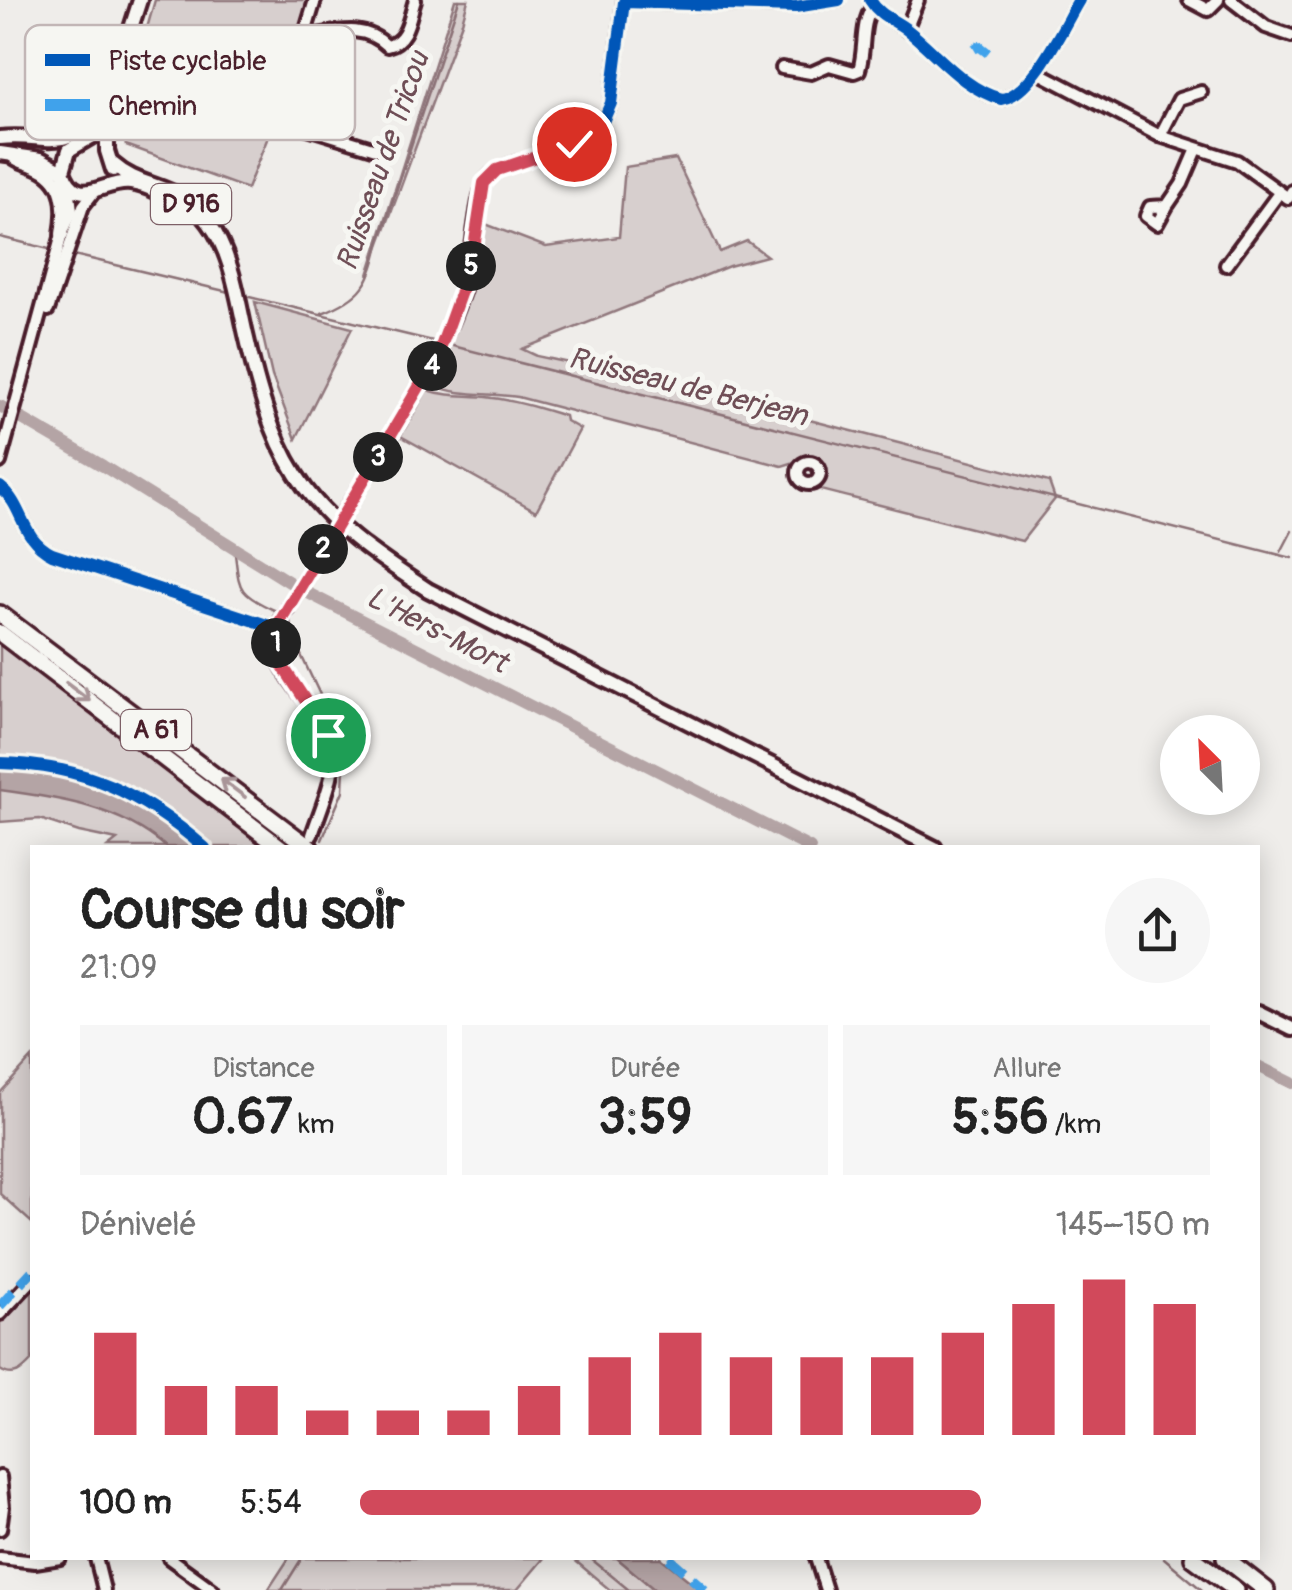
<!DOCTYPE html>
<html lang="fr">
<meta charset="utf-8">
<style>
body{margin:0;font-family:Pangolin,sans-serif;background:#f6f6f6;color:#222;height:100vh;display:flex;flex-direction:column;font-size:38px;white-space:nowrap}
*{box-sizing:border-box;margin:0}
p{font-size:32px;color:#767676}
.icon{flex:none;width:55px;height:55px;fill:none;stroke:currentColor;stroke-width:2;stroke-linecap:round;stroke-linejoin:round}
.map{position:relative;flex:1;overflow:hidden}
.panel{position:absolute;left:30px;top:845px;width:1230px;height:715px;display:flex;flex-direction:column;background:#fff;border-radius:0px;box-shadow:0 5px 25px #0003}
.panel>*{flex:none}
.needle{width:65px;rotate:336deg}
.tools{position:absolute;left:1160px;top:715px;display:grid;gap:20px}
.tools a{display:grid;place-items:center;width:100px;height:100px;border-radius:50%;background:#fff;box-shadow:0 5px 25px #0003;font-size:50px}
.pin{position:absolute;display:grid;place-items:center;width:85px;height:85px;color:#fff;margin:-42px;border:5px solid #fff;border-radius:50%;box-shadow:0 2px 10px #0007}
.km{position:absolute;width:50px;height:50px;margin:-25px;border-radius:50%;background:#222;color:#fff;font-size:28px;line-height:50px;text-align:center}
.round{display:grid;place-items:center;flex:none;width:105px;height:105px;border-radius:52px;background:#f6f6f6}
.overview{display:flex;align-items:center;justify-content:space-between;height:170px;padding:0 50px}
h1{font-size:55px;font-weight:800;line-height:75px}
.stats{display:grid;grid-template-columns:repeat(3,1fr);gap:15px;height:170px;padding:10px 50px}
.stats div{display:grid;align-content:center;border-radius:0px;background:#f6f6f6;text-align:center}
.stats b{font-size:50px;font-weight:800}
.stats small{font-size:28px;font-weight:400}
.stats p{font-size:28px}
.chart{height:280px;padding:20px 50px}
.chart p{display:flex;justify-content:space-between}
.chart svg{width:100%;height:180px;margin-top:10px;stroke:#d1495b;stroke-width:6}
ul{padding:0 50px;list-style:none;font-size:32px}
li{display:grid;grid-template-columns:160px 120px 1fr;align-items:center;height:75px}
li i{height:25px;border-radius:12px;background:#d1495b}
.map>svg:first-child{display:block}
.green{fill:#d7cfce;stroke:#90777c;stroke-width:2.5}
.water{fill:#b4a4a5;stroke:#8a6f74;stroke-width:2.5}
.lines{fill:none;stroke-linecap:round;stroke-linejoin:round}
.stream{stroke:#8a6f74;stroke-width:2.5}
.river{stroke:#b4a4a5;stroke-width:12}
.minor-casing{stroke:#4a1f2b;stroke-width:18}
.major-casing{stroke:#4a1f2b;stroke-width:20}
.highway-casing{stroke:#4a1f2b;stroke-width:22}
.minor{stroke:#f6f6f2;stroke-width:10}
.major{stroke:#f6f6f2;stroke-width:12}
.highway{stroke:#f6f6f2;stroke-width:15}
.quiet{stroke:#40a2eb;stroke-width:10;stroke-dasharray:20 10;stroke-linecap:butt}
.cycleway-casing{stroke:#f6f6f2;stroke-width:19}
.cycleway{stroke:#0057b8;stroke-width:12}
.oneway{stroke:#a99598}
.route-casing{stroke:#fff;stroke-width:20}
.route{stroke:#d1495b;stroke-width:12}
.labels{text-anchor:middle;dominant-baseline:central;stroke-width:10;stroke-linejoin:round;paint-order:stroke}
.shield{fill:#f6f6f2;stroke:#7e6067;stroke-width:2.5}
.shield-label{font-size:25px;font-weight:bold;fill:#4a1f2b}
.water-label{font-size:30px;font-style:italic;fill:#6f4e56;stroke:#f6f6f2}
.key{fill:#f6f6f2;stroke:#c2b6b6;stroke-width:2.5}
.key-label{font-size:28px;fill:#4a1f2b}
</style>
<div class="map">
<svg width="1292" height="1590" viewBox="0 0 1292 1590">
<rect width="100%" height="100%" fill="#efedea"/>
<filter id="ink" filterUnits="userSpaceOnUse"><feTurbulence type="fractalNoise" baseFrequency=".01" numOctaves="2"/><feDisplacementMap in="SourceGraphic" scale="20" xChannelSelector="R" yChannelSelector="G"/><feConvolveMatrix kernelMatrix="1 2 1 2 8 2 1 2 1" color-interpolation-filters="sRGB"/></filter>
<g filter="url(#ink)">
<g class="green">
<path d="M155,0H310L274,122L247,189L126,145L119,127Z"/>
<path d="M455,0H468L462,22L368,275Z"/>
<path d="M676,159L720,252L747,241L767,256L729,266L522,349L537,356L682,387L1049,482L1055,499L1022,541L821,490C824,475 827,466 814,456L782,466L518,397C494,393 455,396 437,386L432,375L433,368L443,348L480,222L546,247L619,237L625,167Z"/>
<path d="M255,302L352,328L296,439L272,376Z"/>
<path d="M428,390C451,398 470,394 493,398C518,401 542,409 565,416L566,421L580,429L536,511L397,434L420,391Z"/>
<path d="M0,644L133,747L208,795L269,847H108L117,840L79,832L40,819L0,822Z"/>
<path d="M32,1058V1223L0,1194V1093Z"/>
<path d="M32,1284V1360C22,1371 14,1379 0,1370V1319Z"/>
<path d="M289,1558H544L517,1590H268Z"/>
<path d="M572,1558H617L655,1590H610Z"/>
</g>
<g class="water">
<path d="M0,767C26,768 52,768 78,774C120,784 166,816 196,847H166C120,807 60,798 0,790Z"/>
<path d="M617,1558H661L701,1590H655Z"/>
</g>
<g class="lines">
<g class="stream">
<path d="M0,237L49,249"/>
<path d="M74,255L233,293"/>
<path d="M241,295L437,342"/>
<path d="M322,313C364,297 370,283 380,240L459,0"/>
<path d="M445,344L1292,558"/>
<path d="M234,547C240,587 234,592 274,610"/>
<path d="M1281,552L1292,531"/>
<path d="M290,620L292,636L333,722L344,767L343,791L322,840"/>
<path d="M590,1558L629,1590"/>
<path d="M1164,1558L1202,1590"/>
<path d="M282,1590L302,1558"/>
</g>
<g class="river">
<path d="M0,406L103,466L302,590L810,848"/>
<path d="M1258,1066L1292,1083"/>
</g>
<defs>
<g id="minor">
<path d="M315,0L284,104L285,114L291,123L379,150"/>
<path d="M870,0C879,15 892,19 906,29C937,53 962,88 1001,99C1032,96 1063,26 1079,0"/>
<path d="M1189,0L1208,10L1218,0"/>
<path d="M1231,0L1266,27L1292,36"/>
<path d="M624,2L795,7L839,0"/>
<path d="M906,30L918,0"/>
<path d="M304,37C335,33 363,22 387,46C408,41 409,18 415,0"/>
<path d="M782,68L811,73L829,65L854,72L859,70C866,48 860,25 873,6"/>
<path d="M1036,71L1160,136L1237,161L1288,198L1292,191"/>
<path d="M1160,136L1179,99L1201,92"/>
<path d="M1167,206L1157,224L1146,216L1150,207L1167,206L1182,184L1197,149"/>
<path d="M1226,265L1279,193"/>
<path d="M48,310L83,206L94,192"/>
<path d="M0,462L62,234L72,211L69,185"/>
<circle cx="809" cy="473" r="11"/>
<path d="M0,487C25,507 19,537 52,554L276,628"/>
<path d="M343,514C387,442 435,372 463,292C473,265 475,195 486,180C493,171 502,168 512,164C550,152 597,146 611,103L624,0"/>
<path d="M291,604C286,612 277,622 275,631C267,673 327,711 333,751C336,777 320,810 312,835"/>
<path d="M0,1314L32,1280"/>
<path d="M0,1477L3,1507L0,1529"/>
<path d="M0,1558L35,1562L60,1558"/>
<path d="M96,1558L104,1590"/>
<path d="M169,1558L213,1590"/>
<path d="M816,1558L826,1590"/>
</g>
<g id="major">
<path d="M140,0L101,121L91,137L69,150L63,171C77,212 104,179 131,183C152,186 172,199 188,212"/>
<path d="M0,138C47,132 66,158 101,104"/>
<path d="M0,153L41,159L63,171"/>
<path d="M13,156C20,162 26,162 35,166C66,178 67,206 62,234"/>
<path d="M113,164C143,191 177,180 209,223C233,255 238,302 247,339C278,478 311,514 428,590L935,848"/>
<path d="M113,170L107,151V128L131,50"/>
<path d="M1258,1012L1292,1029"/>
</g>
<g id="highway">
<path d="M0,614L310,848"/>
<path d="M0,633L281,848"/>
<path d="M1193,1558L1236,1590"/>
<path d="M1225,1558L1266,1590"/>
</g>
</defs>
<use href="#minor" class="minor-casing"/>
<use href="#major" class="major-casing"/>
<use href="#highway" class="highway-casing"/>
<use href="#minor" class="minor"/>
<use href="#major" class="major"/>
<use href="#highway" class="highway"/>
<g class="quiet">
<path d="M974,49L979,46L988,53"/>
<path d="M0,1306L32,1271"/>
<path d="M669,1558L705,1590"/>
</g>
<defs>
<g id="cycleway">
<path d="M870,0C879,15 892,19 906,29C937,53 962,88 1001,99C1032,96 1063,26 1079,0"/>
<path d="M0,487C25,507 19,537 52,554L276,628"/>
<path d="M291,604L438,355L472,261L483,183L497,170L590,136L601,126L611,103L624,2L795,7L839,0"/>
<path d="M0,763C84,765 142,793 205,848"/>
</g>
</defs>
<use href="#cycleway" class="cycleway-casing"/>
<use href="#cycleway" class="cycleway"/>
</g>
<defs><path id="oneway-shaft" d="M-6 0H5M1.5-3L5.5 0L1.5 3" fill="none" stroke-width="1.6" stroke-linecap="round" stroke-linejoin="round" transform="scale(2.5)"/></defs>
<g class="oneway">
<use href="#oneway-shaft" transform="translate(78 692) rotate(37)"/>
<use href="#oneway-shaft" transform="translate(233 788) rotate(-143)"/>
</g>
</g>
<g class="lines" filter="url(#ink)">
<defs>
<path id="route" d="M328,735L280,662L276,628L438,355L472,261L484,183L497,170L574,144"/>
</defs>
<use href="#route" class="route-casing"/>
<use href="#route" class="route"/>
</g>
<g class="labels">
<g class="shield">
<rect x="151" y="184" width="80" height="40" rx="8"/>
<rect x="121" y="710" width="70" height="40" rx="8"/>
</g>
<g class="shield-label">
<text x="191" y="204">D 916</text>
<text x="156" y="730">A 61</text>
</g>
<g class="water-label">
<text transform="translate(383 161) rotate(-71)">Ruisseau de Tricou</text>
<text transform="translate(688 387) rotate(14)">Ruisseau de Berjean</text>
<text transform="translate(437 630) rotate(27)">L'Hers-Mort</text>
</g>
</g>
<rect x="25" y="25" width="330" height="115" rx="15" class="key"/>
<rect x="45" y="54" width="45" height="12" fill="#0057b8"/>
<rect x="45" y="99" width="45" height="12" fill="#40a2eb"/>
<g class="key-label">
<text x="108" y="70">Piste cyclable</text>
<text x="108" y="115">Chemin</text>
</g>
</svg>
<div class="tools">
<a><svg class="needle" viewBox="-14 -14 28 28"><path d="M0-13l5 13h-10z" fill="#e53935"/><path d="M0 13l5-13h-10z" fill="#767676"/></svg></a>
</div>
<div class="pin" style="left:328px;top:735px;background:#1e9e55"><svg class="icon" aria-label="arrive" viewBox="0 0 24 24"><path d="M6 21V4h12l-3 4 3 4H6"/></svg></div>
<div class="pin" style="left:574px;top:144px;background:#d93025"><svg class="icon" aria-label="check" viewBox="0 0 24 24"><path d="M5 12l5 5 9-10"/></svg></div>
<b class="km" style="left:276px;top:643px">1</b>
<b class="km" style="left:323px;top:549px">2</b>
<b class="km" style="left:378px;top:457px">3</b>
<b class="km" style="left:432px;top:366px">4</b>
<b class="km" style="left:471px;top:266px">5</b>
<section class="panel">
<div class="overview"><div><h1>Course du soir</h1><p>21:09</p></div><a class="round"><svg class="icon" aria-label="share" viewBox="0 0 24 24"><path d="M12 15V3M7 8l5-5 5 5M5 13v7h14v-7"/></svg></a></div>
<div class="stats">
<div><p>Distance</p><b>0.67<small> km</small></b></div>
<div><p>Durée</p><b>3:59</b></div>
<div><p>Allure</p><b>5:56<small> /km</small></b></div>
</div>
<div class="chart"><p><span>Dénivelé</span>145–150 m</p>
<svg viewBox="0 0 160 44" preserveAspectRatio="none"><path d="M5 44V19M15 44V32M25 44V32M35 44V38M45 44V38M55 44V38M65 44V32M75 44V25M85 44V19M95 44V25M105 44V25M115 44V25M125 44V19M135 44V12M145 44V6M155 44V12"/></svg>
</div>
<ul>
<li><b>100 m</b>5:54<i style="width:73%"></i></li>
</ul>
</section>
</div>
